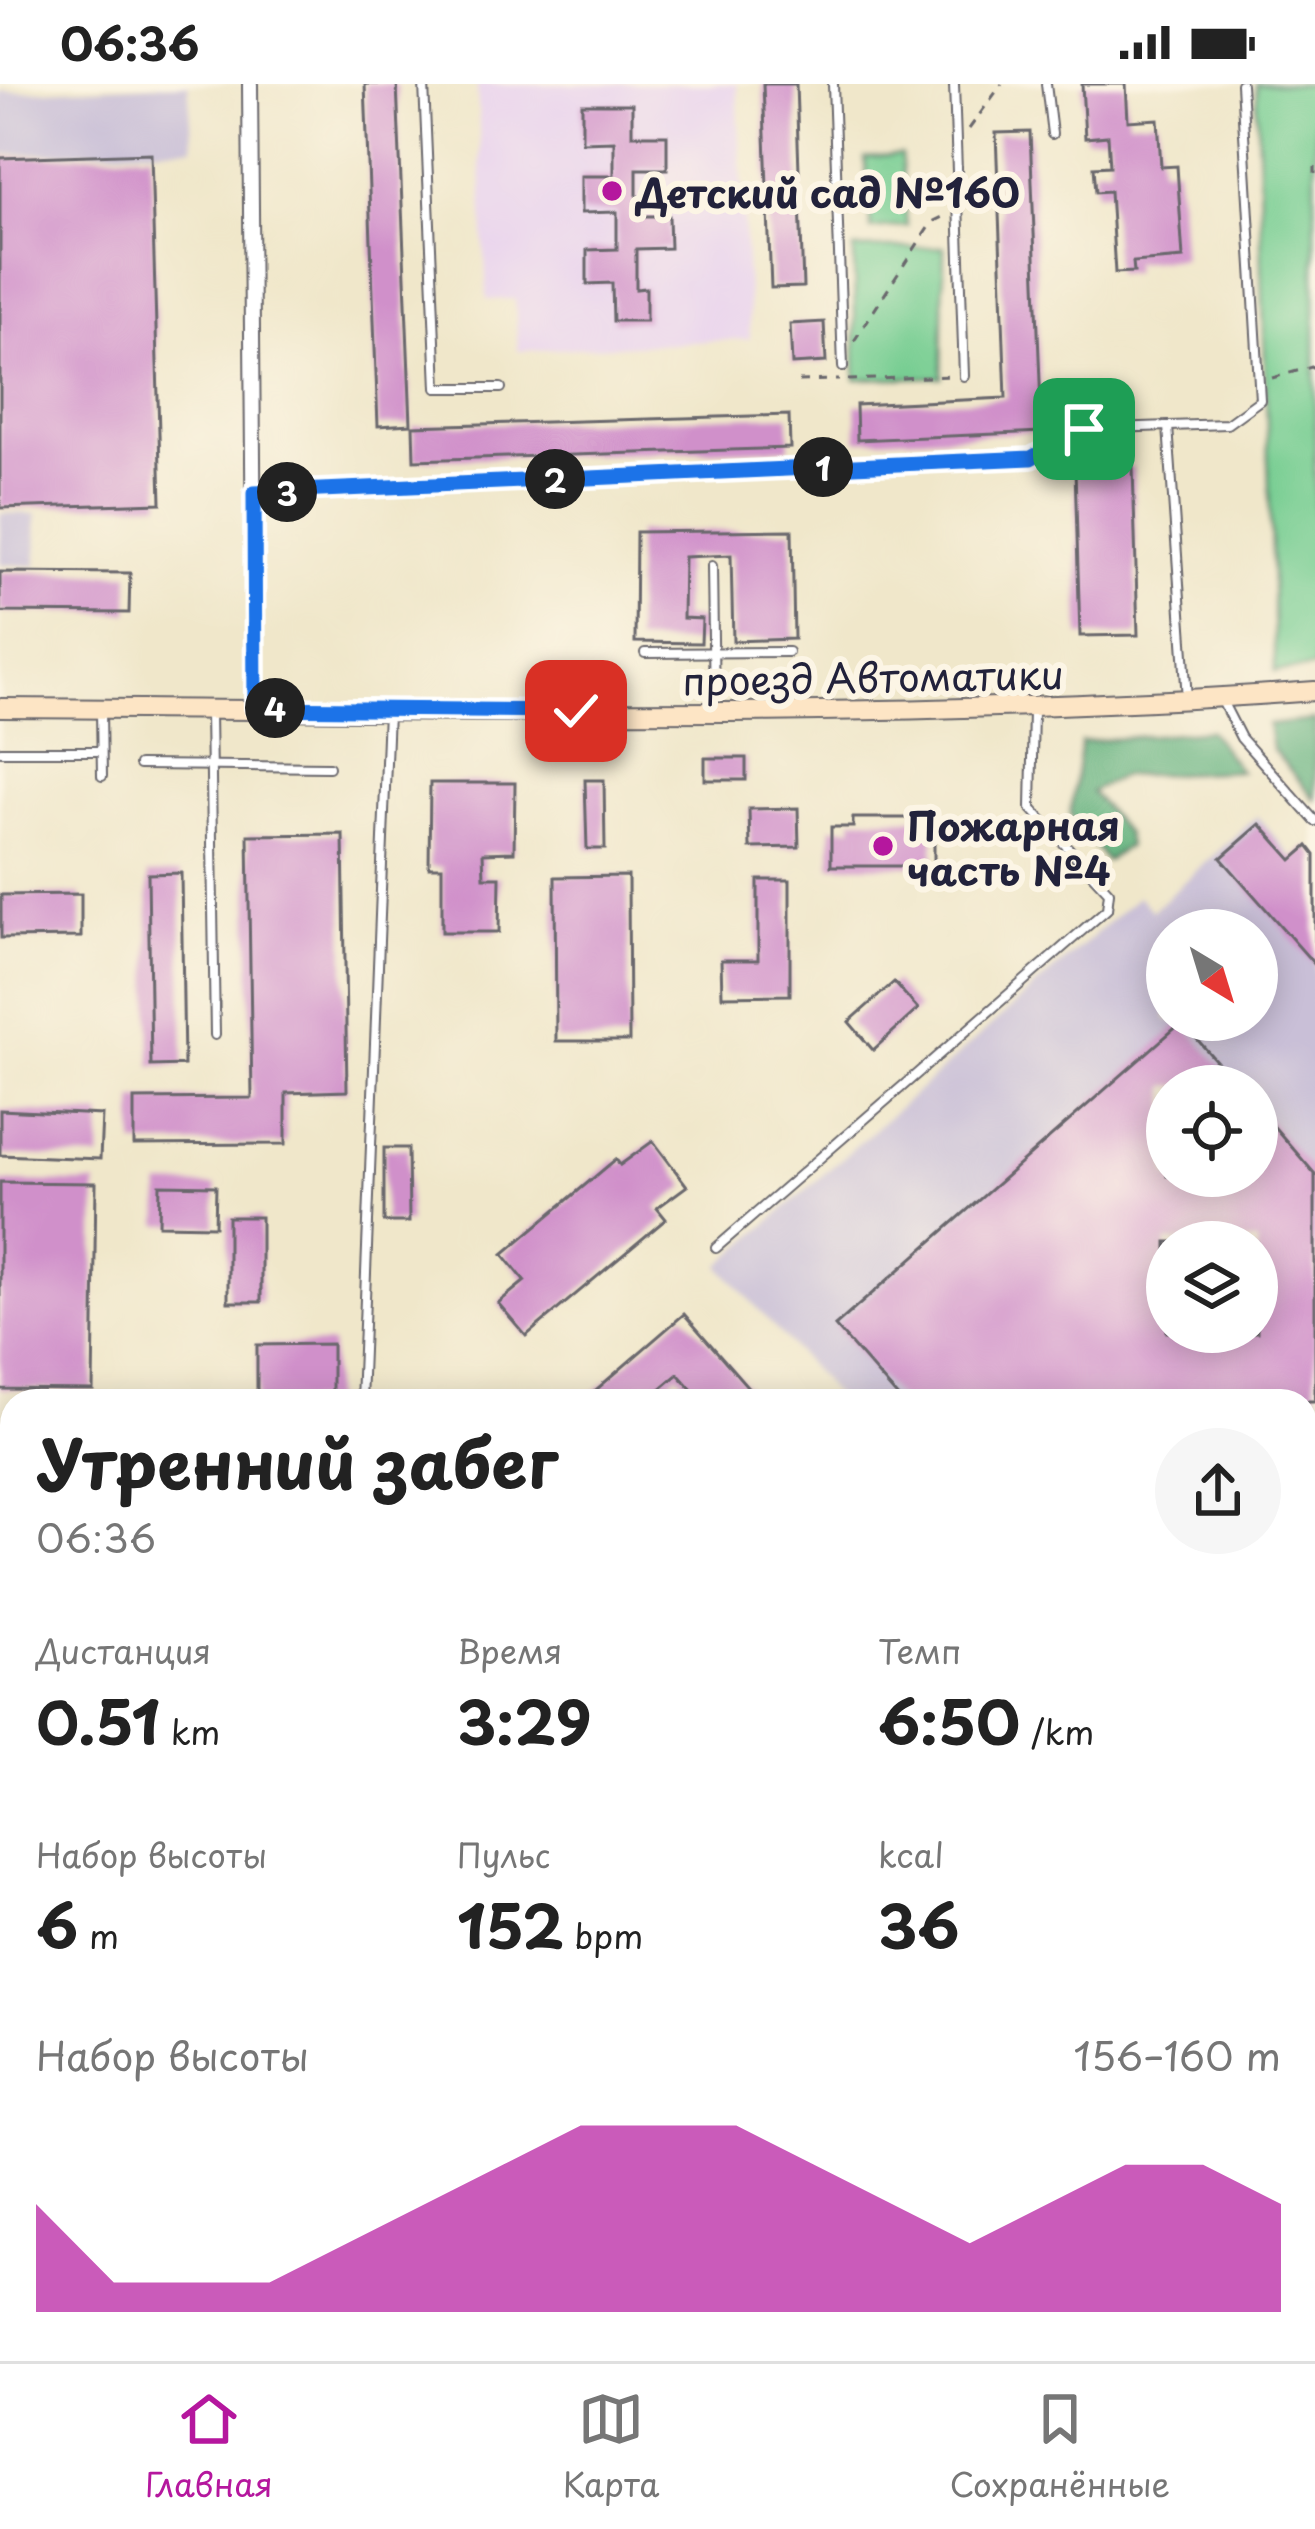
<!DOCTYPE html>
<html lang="ru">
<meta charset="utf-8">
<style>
body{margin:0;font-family:"Playpen Sans",sans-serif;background:#f6f6f6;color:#222;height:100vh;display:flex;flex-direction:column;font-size:45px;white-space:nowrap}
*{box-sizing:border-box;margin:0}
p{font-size:39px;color:#767676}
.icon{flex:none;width:66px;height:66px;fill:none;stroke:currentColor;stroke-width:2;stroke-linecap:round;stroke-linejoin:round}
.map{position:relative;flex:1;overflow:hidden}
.panel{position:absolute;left:0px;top:1305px;width:1317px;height:972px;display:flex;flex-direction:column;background:#fff;border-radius:36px 36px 0 0;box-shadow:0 6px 30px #0003}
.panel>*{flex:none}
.needle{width:78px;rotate:142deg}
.controls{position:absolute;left:1146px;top:825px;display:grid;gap:24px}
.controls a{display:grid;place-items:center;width:132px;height:132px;border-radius:50%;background:#fff;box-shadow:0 6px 30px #0003;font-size:60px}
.pin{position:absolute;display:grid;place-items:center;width:102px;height:102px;color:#fff;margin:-51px;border-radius:24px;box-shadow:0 6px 18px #0006}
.km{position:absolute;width:60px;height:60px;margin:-30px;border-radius:50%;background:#222;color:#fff;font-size:33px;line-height:60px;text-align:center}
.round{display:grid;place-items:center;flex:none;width:126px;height:126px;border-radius:63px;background:#f6f6f6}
.head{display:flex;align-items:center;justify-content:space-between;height:204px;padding:0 36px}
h1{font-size:66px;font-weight:700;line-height:90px}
.metrics{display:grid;grid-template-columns:repeat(3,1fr);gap:18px;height:204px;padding:12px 36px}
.metrics div{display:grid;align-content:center}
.metrics b{font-size:60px;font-weight:700}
.metrics small{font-size:33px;font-weight:400}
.metrics p{font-size:33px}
.chart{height:336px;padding:24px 36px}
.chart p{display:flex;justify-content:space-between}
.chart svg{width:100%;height:216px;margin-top:12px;fill:#b5179e;opacity:.7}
.status{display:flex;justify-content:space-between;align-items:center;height:84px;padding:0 60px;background:#fff;direction:ltr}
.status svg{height:33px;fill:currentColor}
.menu{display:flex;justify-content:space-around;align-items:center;height:168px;border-top:3px solid #e0e0e0;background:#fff;font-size:33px;color:#767676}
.menu a{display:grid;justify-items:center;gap:6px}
.menu .current{color:#b5179e}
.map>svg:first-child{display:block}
.built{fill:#e8d2ee}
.industrial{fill:#c9bfd7;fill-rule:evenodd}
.green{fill:#78ce93;stroke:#4d7867;stroke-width:3}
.forest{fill:#62b17d;stroke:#426a5c;stroke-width:3}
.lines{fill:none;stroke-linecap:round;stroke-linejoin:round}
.stream{stroke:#72a6df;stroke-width:6}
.building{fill:#d090ca;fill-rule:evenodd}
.service-casing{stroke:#6a676d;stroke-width:12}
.minor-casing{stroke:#6a676d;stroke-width:18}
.secondary-casing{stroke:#6a676d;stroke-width:22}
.path{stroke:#6a676d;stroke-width:3;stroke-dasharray:9 9;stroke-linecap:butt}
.service{stroke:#fff;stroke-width:8}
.minor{stroke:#fff;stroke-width:14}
.secondary{stroke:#fde5c5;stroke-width:18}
.route-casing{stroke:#fff;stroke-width:24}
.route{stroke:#1a73e8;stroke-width:15}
.poi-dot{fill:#b5179e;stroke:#fcf5e5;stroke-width:4.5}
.labels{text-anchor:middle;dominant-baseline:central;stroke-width:12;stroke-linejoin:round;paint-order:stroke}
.poi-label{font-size:39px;font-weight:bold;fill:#22223b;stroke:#fcf5e5;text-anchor:start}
.street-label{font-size:39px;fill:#22223b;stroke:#fcf5e5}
</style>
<div class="status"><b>06:36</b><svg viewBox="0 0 49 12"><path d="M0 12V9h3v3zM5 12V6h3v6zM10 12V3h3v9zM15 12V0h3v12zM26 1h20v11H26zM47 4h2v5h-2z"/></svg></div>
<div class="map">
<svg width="1315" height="2277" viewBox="0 0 1315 2277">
<rect width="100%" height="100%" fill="#fcf5e5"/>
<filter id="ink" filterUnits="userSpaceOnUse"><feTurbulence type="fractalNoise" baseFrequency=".00833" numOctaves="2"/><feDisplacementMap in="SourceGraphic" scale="24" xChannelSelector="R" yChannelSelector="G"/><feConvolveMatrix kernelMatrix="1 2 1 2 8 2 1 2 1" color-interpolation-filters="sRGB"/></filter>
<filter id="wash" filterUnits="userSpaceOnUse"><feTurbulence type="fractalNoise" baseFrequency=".004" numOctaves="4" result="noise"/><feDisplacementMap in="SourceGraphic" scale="48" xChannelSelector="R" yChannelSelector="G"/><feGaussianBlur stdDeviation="2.7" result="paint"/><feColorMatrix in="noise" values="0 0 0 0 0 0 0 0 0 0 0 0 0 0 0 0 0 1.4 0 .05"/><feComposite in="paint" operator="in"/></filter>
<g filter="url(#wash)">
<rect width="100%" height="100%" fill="#f0e7ca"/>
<path class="built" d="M477,0H737L750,255L518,267L515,215L487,216Z"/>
<g class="industrial">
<path d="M188,0L193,63L0,71V8Z"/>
<path d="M0,429L36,430L37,482L0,480Z"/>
<path d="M1257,732L1315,798V1756L1305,1765V1317H840L720,1182L1138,812L1152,827ZM1167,846H1257V936H1167ZM1167,1002H1257V1092H1167ZM1167,1158H1257V1248H1167Z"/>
</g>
<g class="green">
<path d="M1256,0H1315V584L1275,588Z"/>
<path d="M901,71L907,142L871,145L865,74Z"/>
<path d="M944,163L942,293L856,295L854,165Z"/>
</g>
<g class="forest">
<path d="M1315,636V715L1272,665L1268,641Z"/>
<path d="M1209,646L1240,687L1121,692L1091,708L1126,750L1128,762L1106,777L1070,730L1081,658Z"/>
<path d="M0,2105L12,2110V2265H140L143,2277H0Z"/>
<path d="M276,2265H442L478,2277H273Z"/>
</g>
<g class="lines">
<path class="stream" d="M157,2277V2265"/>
</g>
<g id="blocks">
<g class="building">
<path d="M365,0H397L411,340L378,342Z"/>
<path d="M763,0H796L803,203L771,204Z"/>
<path d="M1082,0H1126L1128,37L1158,35L1161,83L1177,82L1183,174L1133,178L1134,188L1115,189L1110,107L1096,108L1094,83L1110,82L1108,52L1085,54Z"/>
<path d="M582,20H632V51H667V85H637V132H669L670,164L636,165V205L646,204V237H613L612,199L587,200V166L617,165V128L581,129V92H614V57L582,58Z"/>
<path d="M1030,48L1042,348L857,356L856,321L1006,314L996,49Z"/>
<path d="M151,69L161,419L0,424V74Z"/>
<path d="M824,238L826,278L792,280L790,240Z"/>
<path d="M789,331L790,364L414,376L413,342Z"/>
<path d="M1133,383L1138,551L1080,552L1075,385Z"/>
<path d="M792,446L794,555L733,557L731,471L684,473L683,534L702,535L701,559L635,558L636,448Z"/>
<path d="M0,488L130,489L129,529L0,528Z"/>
<rect x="705" y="674" width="41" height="22"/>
<path d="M585,696H604L605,765H587Z"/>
<path d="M430,699H515L514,768L483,769L484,793H500L499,848H442V783H429Z"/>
<path d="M798,724L799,763L750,764L749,725Z"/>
<path d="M853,734H917V743H934V782H831V743H853Z"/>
<path d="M1260,740L1292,776L1308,762L1315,771V881L1221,774Z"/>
<path d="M343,750L347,1007L286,1009V1060L134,1061V1015L252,1014L248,751Z"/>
<path d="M181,789L184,981L151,982L148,790Z"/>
<path d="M628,792L629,957H556L555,793Z"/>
<path d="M758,796H790V911L722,912L721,876H758Z"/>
<path d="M81,810V853L1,854V811Z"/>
<path d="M894,898L918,925L873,966L849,938Z"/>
<path d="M1182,938L1238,1002H1167V1092H1257V1023L1315,1090V1317H901L835,1242ZM1167,1158H1257V1248H1167Z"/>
<path d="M0,1026L102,1031L100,1075L0,1071Z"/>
<path d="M653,1057L687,1102L657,1124L666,1135L526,1252L498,1219L525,1197L503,1170L616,1075L620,1081Z"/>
<path d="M384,1064H408L409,1138H384Z"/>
<path d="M0,1098L96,1099L93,1306L0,1305Z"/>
<path d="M160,1101L216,1102L215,1142L159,1141Z"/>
<rect x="228" y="1133" width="33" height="85"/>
<path d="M684,1230L760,1317H702L678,1290L646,1317H583Z"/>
<path d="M332,1260V1317H257V1261Z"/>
</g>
</g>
</g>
<g filter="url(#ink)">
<use href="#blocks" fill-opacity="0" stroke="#6a676d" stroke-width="3"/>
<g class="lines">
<defs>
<g id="service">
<path d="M424,0L437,304H501"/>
<path d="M833,0L843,283"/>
<path d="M954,0L964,292"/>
<path d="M1046,0L1052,50"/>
<path d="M1168,342L1187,615"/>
<path d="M255,409L1031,373L1084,345L1227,340L1260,316L1241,0"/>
<path d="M712,482L714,627"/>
<path d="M645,569L788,568"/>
<path d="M1221,615L1241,654L1315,737"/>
<path d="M101,626L102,692"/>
<path d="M210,629L215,951"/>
<path d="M1,667H101"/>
<path d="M139,681L329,683"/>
<path d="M716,1164L1107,825L1109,808L1031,724L1033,626"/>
<path d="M361,1317L388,627"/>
<path d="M0,1747L12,1735"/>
<path d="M1305,1801L1315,1792"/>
<path d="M1305,1888L1315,1899"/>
<path d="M1305,1988L1315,1999"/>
<path d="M1305,2208L1315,2199"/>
<path d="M761,2265L786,2277"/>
<path d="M828,2265L839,2277"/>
<path d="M888,2265L899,2277"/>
<path d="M953,2265L964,2277"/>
<path d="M1228,2277L1242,2265"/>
</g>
<path id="minor" d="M250,0L255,624"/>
<path id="secondary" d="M0,624C439,626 877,639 1315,607"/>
</defs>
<use href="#service" class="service-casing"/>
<use href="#minor" class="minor-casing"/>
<use href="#secondary" class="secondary-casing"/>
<g class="path">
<path d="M969,45L1002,0"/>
<path d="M1315,83V90"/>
<path d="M854,257L932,138L947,131"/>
<path d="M1272,294L1315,282"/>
<path d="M848,296L953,292"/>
<path d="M799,297L839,296"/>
</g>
<use href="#service" class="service"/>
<use href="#minor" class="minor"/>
<use href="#secondary" class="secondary"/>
</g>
</g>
<g class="lines" filter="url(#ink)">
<defs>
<path id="route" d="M576,627L255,624L254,409L1031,374L1084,345"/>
</defs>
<use href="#route" class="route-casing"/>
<use href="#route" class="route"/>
</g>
<g class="poi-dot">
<circle cx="612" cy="107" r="12"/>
<circle cx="883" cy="762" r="12"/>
</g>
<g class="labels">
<g class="poi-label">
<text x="636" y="107">Детский сад №160</text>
<text x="907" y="740">Пожарная<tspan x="907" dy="45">часть №4</tspan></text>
</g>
<g class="street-label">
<text transform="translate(873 592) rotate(-1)">проезд Автоматики</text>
</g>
</g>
</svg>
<div class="controls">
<a><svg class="needle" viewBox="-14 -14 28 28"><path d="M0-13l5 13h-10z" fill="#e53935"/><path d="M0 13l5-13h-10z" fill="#767676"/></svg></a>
<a><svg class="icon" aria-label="locate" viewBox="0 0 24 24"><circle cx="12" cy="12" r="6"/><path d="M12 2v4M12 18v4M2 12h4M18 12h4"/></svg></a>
<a><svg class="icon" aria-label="layers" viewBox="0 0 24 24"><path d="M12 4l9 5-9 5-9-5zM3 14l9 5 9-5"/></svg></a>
</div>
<div class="pin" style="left:1084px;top:345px;background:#1e9e55"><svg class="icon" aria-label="arrive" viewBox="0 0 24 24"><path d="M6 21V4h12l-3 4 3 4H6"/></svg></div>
<div class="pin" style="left:576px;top:627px;background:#d93025"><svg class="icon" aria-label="check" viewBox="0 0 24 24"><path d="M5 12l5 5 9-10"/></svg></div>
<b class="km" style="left:823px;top:383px">1</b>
<b class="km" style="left:555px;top:395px">2</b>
<b class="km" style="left:287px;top:408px">3</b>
<b class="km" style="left:275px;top:624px">4</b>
<section class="panel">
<div class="head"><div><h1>Утренний забег</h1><p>06:36</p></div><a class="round"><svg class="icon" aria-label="share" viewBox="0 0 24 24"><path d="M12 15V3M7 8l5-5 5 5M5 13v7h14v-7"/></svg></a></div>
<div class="metrics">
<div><p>Дистанция</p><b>0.51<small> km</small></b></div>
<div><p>Время</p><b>3:29</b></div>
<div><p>Темп</p><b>6:50<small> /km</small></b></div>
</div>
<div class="metrics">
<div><p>Набор высоты</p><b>6<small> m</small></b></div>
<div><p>Пульс</p><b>152<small> bpm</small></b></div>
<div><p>kcal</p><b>36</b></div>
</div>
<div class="chart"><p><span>Набор высоты</span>156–160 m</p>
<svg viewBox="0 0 160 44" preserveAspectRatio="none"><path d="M0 44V22L10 38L20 38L30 38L40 30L50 22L60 14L70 6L80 6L90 6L100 14L110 22L120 30L130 22L140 14L150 14L160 22V44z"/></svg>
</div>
</section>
</div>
<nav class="menu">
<a class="current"><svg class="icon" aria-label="home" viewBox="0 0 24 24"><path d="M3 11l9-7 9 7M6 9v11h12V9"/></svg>Главная</a>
<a><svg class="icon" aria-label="map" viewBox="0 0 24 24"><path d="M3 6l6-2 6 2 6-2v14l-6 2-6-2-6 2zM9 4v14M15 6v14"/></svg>Карта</a>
<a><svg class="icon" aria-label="saved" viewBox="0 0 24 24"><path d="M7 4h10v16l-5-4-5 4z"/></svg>Сохранённые</a>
</nav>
